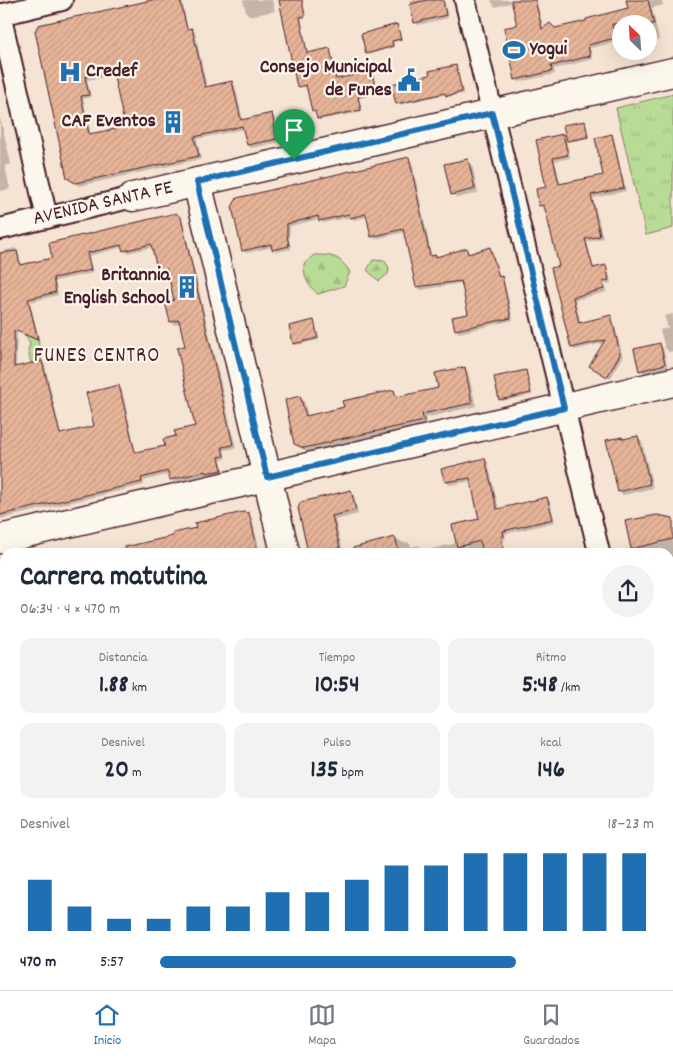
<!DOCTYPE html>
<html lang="es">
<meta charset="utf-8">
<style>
body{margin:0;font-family:Dekko,sans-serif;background:#f2f2f3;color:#1f2937;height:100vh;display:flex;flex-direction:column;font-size:19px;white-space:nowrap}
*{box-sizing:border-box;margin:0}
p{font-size:16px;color:#747a83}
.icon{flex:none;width:28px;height:28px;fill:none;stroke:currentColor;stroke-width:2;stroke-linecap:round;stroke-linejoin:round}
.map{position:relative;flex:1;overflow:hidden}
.panel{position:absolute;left:0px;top:548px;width:674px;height:442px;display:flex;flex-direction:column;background:#fff;border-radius:15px 15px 0 0;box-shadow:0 5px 20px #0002}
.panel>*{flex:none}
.needle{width:32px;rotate:335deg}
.fabs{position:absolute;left:612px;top:15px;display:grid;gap:10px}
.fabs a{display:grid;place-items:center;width:45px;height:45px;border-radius:50%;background:#fff;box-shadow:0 5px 20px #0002;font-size:25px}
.pin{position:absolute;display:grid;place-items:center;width:42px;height:42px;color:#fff;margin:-51px -21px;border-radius:50% 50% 50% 0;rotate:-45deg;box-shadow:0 0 5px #0007}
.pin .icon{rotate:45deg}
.round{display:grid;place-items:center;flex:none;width:52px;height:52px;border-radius:26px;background:#f2f2f3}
.head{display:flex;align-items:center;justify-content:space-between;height:85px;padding:0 20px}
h1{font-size:28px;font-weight:700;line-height:38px}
.stats{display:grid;grid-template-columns:repeat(3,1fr);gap:8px;height:85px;padding:5px 20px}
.stats div{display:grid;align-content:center;border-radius:12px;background:#f2f2f3;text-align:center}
.stats b{font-size:25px;font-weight:700}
.stats small{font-size:14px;font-weight:400}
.stats p{font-size:14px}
.chart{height:140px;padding:10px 20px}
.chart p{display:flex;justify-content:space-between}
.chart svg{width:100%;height:90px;margin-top:5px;stroke:#1f6fb2;stroke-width:6}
ul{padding:0 20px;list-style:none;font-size:16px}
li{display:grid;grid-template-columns:80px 60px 1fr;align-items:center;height:38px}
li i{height:12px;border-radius:6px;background:#1f6fb2}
.dock{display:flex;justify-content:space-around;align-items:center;height:70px;border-top:1px solid #e0e1e3;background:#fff;font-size:14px;color:#747a83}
.dock a{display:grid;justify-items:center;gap:2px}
.dock .active{color:#1f6fb2}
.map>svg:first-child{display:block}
.grass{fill:url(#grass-tufts);stroke:#817e60}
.forest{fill:url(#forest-firs);stroke:#817e60}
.park{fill:url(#park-dots);stroke:#817e60}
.shadow{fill:#0003;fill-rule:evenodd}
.building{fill:url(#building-hatch);stroke:#4a1f2b;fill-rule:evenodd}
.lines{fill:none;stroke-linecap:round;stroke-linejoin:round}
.street-casing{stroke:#4a1f2b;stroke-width:24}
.secondary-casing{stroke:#4a1f2b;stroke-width:31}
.street{stroke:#fbf7ec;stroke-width:20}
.secondary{stroke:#fbf7ec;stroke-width:28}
.route-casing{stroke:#fff;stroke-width:10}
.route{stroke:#1f6fb2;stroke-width:6}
.labels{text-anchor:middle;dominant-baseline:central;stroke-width:4.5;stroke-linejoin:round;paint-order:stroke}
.poi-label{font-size:20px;font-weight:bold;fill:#4a1f2b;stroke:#fbf7ec;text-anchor:end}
.street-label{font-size:20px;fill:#4a1f2b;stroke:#fbf7ec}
.neighbourhood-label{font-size:21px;letter-spacing:1px;fill:#4a1f2b;stroke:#fbf7ec}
</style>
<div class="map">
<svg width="673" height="990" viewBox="0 0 673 990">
<defs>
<pattern id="grass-tufts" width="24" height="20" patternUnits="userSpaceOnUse" patternTransform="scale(1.25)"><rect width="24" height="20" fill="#b8dc96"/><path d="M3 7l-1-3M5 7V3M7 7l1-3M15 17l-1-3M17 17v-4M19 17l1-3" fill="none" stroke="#a0bc81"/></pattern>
<pattern id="forest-firs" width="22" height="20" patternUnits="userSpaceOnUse" patternTransform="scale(1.25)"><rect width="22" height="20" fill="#b8dc96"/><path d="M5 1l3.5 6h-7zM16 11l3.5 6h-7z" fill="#a0bc81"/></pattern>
<pattern id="park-dots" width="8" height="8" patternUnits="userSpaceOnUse" patternTransform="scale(1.25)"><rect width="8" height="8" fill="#b8dc96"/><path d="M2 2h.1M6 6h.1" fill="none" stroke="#a0bc81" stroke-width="1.8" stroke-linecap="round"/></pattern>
<pattern id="building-hatch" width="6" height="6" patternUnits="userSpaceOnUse" patternTransform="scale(1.25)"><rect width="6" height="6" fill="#e6b498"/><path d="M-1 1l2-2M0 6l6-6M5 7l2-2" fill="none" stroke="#c79a83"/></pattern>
</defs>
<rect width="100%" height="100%" fill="#f5e3d3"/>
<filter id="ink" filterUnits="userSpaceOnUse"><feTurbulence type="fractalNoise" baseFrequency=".02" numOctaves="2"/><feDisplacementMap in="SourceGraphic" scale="10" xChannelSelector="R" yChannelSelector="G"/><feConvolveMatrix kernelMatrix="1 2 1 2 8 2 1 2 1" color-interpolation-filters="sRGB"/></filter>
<g filter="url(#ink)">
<g class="grass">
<path d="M673,94V228L646,235L616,108Z"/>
<path d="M24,334L37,335L42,361L31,363L28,351L30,344Z"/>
</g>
<g class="forest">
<path d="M314,255C333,255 339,256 350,272L344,286L318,294C307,285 304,277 304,264Z"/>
<path d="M373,260L385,261L389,268L388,274L379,281L367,270Z"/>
</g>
<path class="park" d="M84,985H373L375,990H85Z"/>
<g class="shadow">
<path d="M157,0H182L188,30L192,29L195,32L207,88L232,82L235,85L243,121L271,114L274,117L280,142L251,148L248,145L244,129L197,139L201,159L79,186L68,177L36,31ZM115,75L126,128L91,135L83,99L91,97L87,80Z"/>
<path d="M243,0H272L275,11L250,16L246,12Z"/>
<path d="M281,0H302L306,18L301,19L308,54L329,50L337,80L371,73L373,75L377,94L359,98L362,112L319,120L318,119L316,112L313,111L308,87L299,88L298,87Z"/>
<path d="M410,0H444L448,18L418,25L415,22Z"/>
<path d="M491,0H536L544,29H554L592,21L630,9L628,0H662L663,5L652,8L659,40L649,42V24H621V41L590,48L593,59L554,69L555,74L519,82L516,79L519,26L513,2L495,7Z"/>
<path d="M397,25L402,40L393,42L394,47L369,55L367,53Z"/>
<path d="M456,66L463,94L448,97L446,94L399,105L397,103L432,76Z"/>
<path d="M0,117L11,164L5,166L10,189L0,191Z"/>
<path d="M584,122L589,138L569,142L566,139L570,158L555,161L561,185L604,176L611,136L614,139L626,191L593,198L603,238L587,242L594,269L605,266L608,269L611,283L605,284L606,292L575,300L581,324L610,316L613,319L623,357L610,379L594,369L604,343L575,350L572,348L560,267L546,208L543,209L541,206L537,190L548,188L538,141L563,136L568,140Z"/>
<path d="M409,159L412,162L432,257L435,256L437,258L466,249L470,255L489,249L492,251L500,278L504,281L513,320L459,333L457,330L454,318L470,314L462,283L421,290L418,287L405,232L375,239L372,236L367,217L354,220L350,217L323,223L319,219L290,226L289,239L291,249L276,252L273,247L246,253L243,250L233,207Z"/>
<path d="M468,160L472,164L478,193L457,198L453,194Z"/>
<path d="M180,219L183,222L236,448L224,450L226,459L221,460L224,473L210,476L209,474L174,482L171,479L170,474L143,481L144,485L0,519V252L15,248L18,251L22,266L53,259ZM123,247L127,253L153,247L159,271L162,274L169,272L176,301L171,322L174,325L181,323L186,347L196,427L177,437L166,446L136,453L122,390L119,387L95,427L61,435L45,365L42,362L16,368L17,332L40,342L30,302L58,295L55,281L93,273L89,256Z"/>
<path d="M673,314V351L669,352L665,348L660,330L668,328L664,316Z"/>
<path d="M314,322L319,340L296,345L295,344Z"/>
<path d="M659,344L663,348L668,368L645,374L641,370Z"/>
<path d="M464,368L468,372L476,406L425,418L427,425L309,452L300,448L295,443L300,397L304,401L308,416L345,408L394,391L398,398L440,389Z"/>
<path d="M526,371L532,395L502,401L496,378Z"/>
<path d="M638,437L642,441L653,488L623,495L619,491L624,440Z"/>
<path d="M485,459L488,463L499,510L547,498L550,502L555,522L505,534L506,539L503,540L506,552H309L299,508L350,492L354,495L358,514L335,520L343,552L395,538L404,543L408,542L412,547L419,545L423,551L457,543L481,520L472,481L449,485L446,482Z"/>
<path d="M248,514L252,518L260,552H117L152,546L175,537Z"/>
<path d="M673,520V655L669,656V552H643L642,551L636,552L632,548Z"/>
<path d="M5,798V805L0,809V799Z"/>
<path d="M5,882V926L0,928V883Z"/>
<path d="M673,968V980L665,990H478L476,985H669V969Z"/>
<path d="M20,985H41L42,990H21Z"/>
<path d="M410,985H436L437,990H412Z"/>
</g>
<g class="building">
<path d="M152,0H180L187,29L192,28L205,87L232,81L241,120L272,113L277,139L247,145L242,126L194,137L199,156L75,183L67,178L35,31L38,25ZM113,72L125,127L89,134L81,96L89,95L85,77Z"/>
<path d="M279,0H302L305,16L300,17L307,53L330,48L336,79L372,71L376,93L358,97L361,110L317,119L315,111H312L306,85L297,87Z"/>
<path d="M427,0H443L446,15L414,23L410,4Z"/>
<path d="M511,0H535L542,29L550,23L555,28L586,21V19L628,8L626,0H648L654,24H612L615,38L588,45L590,56L551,66L552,71L515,80L504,28L517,25Z"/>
<path d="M397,24L401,39L392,41L393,46L366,54L361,34Z"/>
<path d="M456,65L462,92L446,96L445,93L396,104L391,84L430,75L429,71Z"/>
<path d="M585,121L588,137L567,141L563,125Z"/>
<path d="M563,134L568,155L553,158L559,184L603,175L595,138L612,134L624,188L591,195L600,236L585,239L593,268L606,265L609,280L602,282L604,289L573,297L579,323L611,315L620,354L607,377L589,366L605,340L571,348L551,268L559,266L544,205L539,206L536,189L546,187L536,140Z"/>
<path d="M409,157L430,256L436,255V257L467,248L468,254L490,247L499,277L502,276L511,318L455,330L452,317L468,314L461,281L416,287L403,229L371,237L366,214L350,218L349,214L319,221L318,216L287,224V235L289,246L272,250L271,244L242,251L232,207L237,198Z"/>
<path d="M468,159L475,189L451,195L444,164Z"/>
<path d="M176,213L181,218L233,445L222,447L224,456L219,457L222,470L206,473V471L170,480L168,471L141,478L142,482L0,515V253L17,251L20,265L52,258L49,243ZM151,244L158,272L167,269L174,300L165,302L170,322L179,320L185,346L177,348L195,426L174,431L176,436L163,439L165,446L135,452L119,385L86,393L94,426L60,434L42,361L14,367V330L38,340L28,299L56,292L53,278L91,270L87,253L121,245L123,251Z"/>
<path d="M314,320L318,338L293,344L289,326Z"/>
<path d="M660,343L665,364L639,371L634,349Z"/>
<path d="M465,367L472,403L422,414L424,421L331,441V442L304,448L294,444L285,400L300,396L306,416L344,407L342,401L394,390L396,397L438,388L435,373Z"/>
<path d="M526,370L531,393L499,400L494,377Z"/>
<path d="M638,436L650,484L618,492L606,440L622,437L623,439Z"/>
<path d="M485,458L497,509L547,497L553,519L503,531L504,536L501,537L504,552H483L480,541L457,547L452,525L479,519L470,478L445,482L441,469Z"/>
<path d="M351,490L356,510L332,516L340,548L323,552H308L298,508L301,502Z"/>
<path d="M243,512L249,513L258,552H126L125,547L173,536V533L196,528L195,523Z"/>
<path d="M657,515L673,518V539L631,549L625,521Z"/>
<path d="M395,537L399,552H354L353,548Z"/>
</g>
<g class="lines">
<defs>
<g id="street">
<path d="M465,0L599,552"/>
<path d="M0,14L47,218"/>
<path d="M0,15L62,0"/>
<path d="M0,229L133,197"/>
<path d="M0,687L5,709"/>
<path d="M669,704L673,703"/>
<path d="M669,843L673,860"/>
<path d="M0,857L5,856"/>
<path d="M69,985L70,990"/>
</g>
<g id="secondary">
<path d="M197,182L285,552"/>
<path d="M133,197L673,72"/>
<path d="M0,539L673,382"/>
<path d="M386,985L387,990"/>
</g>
</defs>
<use href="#street" class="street-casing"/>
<use href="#secondary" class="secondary-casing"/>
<use href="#street" class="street"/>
<use href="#secondary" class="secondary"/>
</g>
</g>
<g class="lines" filter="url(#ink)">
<defs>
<path id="route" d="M492,113L564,408L267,477L197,182Z"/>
</defs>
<use href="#route" class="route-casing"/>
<use href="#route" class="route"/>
</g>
<defs>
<symbol id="stadium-bare" viewBox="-9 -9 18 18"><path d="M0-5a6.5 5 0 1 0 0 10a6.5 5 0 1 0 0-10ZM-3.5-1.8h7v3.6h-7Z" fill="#1f6fb2" stroke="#fbf7ec" stroke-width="2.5" paint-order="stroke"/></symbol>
<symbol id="hospital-bare" viewBox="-9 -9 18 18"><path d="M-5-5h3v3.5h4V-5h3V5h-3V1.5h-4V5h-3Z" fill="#1f6fb2" stroke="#fbf7ec" stroke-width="2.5" paint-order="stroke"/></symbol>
<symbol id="civic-bare" viewBox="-9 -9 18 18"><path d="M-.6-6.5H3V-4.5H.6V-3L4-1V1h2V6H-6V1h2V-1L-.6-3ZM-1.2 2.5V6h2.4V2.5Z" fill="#1f6fb2" stroke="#fbf7ec" stroke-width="2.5" paint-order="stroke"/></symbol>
<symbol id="building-bare" viewBox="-9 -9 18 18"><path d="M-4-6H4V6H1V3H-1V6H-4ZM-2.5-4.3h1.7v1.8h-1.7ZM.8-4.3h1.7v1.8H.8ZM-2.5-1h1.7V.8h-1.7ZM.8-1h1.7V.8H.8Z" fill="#1f6fb2" stroke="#fbf7ec" stroke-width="2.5" paint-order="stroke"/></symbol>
</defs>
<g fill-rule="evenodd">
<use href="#stadium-bare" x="498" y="34" width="32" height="32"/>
<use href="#hospital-bare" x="54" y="56" width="32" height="32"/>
<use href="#civic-bare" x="393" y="64" width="32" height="32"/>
<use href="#building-bare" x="157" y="106" width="32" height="32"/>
<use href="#building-bare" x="171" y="271" width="32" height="32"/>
</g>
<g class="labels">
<g class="poi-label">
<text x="530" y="50" text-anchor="start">Yogui</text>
<text x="392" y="68">Consejo Municipal<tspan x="392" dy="23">de Funes</tspan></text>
<text x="86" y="72" text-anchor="start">Credef</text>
<text x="156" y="122">CAF Eventos</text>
<text x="170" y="276">Britannia<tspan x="170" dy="23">English School</tspan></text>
</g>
<g class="street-label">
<text transform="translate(103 204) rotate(-13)">AVENIDA SANTA FE</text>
</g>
<g class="neighbourhood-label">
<text x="97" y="357">FUNES CENTRO</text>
</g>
</g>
</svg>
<div class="fabs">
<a><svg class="needle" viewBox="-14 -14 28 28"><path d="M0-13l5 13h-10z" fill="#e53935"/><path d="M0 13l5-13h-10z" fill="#747a83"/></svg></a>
</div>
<div class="pin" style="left:294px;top:160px;background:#1e9e55"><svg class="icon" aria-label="arrive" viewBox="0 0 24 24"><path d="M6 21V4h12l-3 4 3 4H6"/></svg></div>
<section class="panel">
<div class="head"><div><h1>Carrera matutina</h1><p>06:34 · 4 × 470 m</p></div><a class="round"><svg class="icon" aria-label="share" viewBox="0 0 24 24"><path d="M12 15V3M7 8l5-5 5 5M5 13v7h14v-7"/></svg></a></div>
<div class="stats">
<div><p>Distancia</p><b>1.88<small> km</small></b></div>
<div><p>Tiempo</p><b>10:54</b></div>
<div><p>Ritmo</p><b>5:48<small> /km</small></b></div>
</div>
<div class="stats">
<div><p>Desnivel</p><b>20<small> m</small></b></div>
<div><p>Pulso</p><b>135<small> bpm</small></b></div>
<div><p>kcal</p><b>146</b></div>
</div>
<div class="chart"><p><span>Desnivel</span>18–23 m</p>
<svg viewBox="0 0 160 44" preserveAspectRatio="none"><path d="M5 44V19M15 44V32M25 44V38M35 44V38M45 44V32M55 44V32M65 44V25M75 44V25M85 44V19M95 44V12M105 44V12M115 44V6M125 44V6M135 44V6M145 44V6M155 44V6"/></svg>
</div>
<ul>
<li><b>470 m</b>5:57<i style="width:72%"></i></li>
</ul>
</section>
</div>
<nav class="dock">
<a class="active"><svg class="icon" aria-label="home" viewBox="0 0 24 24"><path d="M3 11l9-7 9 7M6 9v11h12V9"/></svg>Inicio</a>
<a><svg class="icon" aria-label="map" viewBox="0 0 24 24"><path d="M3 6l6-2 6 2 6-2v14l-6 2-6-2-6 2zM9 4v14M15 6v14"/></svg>Mapa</a>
<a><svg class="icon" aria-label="saved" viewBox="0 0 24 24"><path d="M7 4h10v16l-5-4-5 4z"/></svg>Guardados</a>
</nav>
